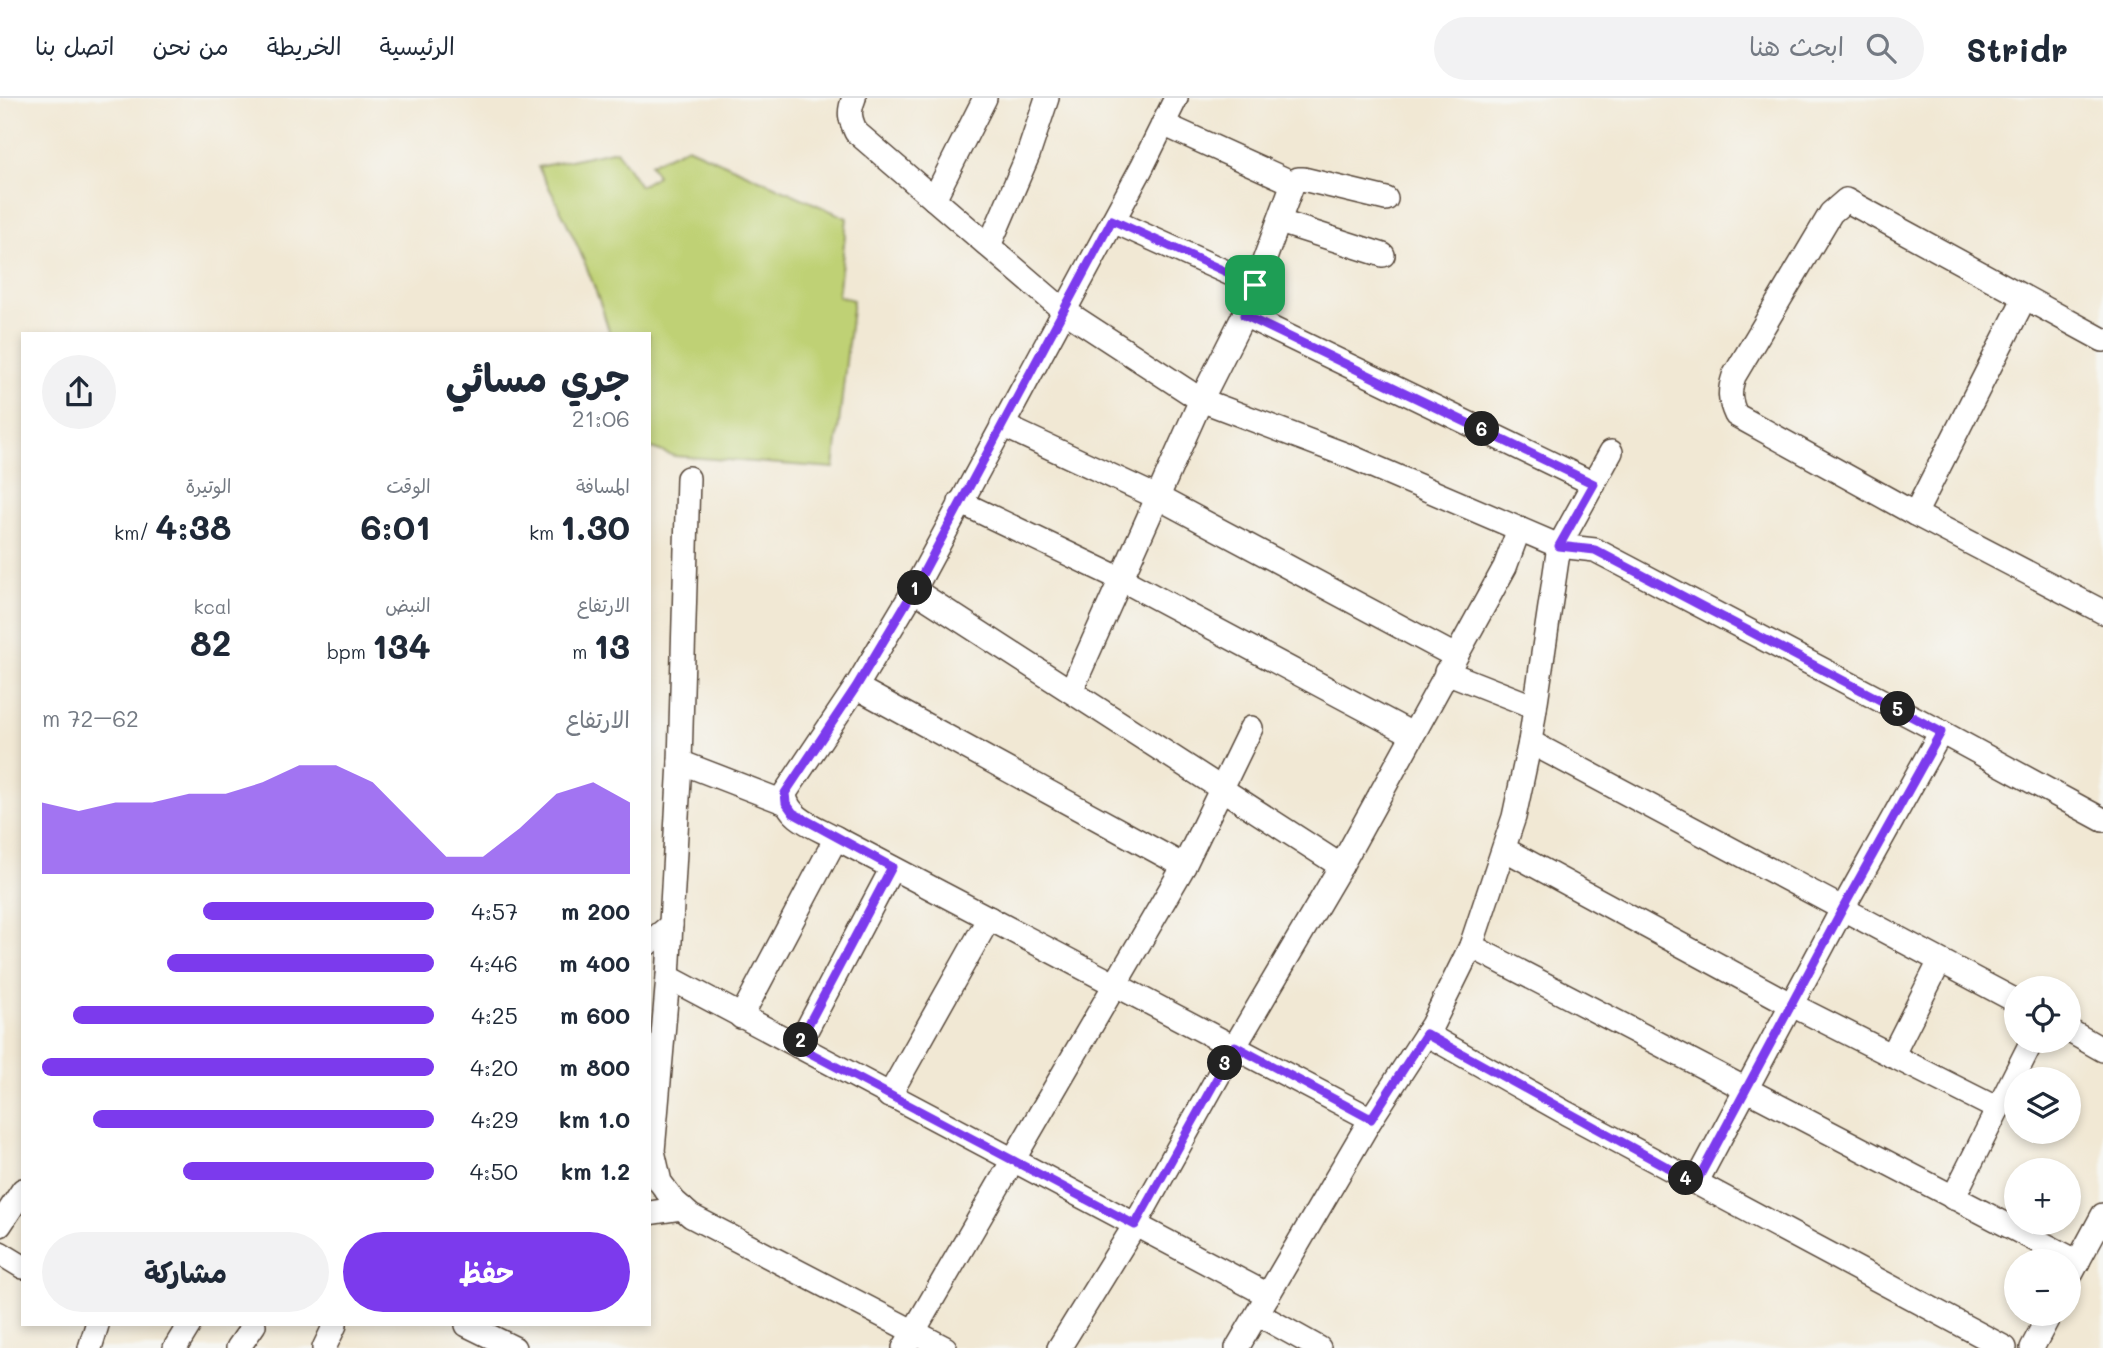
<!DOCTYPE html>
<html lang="ar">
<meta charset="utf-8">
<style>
body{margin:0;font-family:Mali,"Playpen Sans Arabic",sans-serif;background:#f2f2f3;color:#1f2937;direction:rtl;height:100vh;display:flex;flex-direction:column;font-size:26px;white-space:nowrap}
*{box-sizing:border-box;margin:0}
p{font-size:23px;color:#747a83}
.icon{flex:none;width:38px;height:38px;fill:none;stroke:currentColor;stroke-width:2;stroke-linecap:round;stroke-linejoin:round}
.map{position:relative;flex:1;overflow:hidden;direction:ltr}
.sheet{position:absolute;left:21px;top:234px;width:630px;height:994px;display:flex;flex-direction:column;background:#fff;border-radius:0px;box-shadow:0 4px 10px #0003;direction:rtl}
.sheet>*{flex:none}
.controls{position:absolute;left:2004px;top:878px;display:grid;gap:14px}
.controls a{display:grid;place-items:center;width:77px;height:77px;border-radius:50%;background:#fff;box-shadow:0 4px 10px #0003;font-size:35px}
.pin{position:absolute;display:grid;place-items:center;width:60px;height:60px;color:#fff;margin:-30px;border-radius:14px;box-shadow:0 4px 10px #0006}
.km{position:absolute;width:35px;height:35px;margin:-18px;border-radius:50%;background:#222;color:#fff;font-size:19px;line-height:35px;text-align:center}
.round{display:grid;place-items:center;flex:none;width:74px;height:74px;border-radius:37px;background:#f2f2f3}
.overview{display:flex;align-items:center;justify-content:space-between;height:119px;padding:0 21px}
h1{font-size:38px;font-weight:700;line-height:52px}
.stats{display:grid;grid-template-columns:repeat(3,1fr);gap:10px;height:119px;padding:7px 21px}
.stats div{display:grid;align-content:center}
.stats b{font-size:35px;font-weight:700}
.stats small{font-size:19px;font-weight:400}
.stats p{font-size:19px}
.chart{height:196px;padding:14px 21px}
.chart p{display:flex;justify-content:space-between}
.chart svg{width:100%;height:126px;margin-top:7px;fill:#7c3aed;opacity:.7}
.primary-button{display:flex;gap:14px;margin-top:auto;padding:14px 21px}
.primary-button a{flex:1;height:80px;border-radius:42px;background:#7c3aed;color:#fff;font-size:28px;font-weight:700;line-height:80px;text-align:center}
.primary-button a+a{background:#f2f2f3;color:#1f2937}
ul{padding:0 21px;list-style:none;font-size:23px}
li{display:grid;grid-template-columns:112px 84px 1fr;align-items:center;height:52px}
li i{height:18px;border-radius:9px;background:#7c3aed}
header{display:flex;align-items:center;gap:42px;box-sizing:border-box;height:98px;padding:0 35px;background:#fff;border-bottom:2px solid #e0e1e3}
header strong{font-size:33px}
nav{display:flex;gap:38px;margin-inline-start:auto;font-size:24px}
.search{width:490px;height:63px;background:#f2f2f3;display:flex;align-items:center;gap:18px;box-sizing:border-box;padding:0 24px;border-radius:38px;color:#747a83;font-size:26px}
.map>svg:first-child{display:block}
.green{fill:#bfd174;stroke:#7d7e49;stroke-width:2}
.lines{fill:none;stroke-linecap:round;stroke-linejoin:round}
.street-casing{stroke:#564639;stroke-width:26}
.street{stroke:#fff;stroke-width:23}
.route-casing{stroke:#fff;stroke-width:14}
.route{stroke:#7c3aed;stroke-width:9}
</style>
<header>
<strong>Stridr</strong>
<div class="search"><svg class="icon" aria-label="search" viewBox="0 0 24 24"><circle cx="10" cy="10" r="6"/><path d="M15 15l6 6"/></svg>ابحث هنا</div>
<nav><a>الرئيسية</a><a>الخريطة</a><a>من نحن</a><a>اتصل بنا</a></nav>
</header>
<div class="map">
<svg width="2103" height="1250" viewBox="0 0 2103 1250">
<rect width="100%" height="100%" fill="#f6f6f2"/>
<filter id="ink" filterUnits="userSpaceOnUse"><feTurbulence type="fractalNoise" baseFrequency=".0143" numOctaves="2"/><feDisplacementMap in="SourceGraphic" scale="14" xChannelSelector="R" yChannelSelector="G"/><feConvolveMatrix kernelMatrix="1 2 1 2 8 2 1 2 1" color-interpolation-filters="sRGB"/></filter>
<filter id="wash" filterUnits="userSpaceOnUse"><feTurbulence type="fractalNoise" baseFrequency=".00686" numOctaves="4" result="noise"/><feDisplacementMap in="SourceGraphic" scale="28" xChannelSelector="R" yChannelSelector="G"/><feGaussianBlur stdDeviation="1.57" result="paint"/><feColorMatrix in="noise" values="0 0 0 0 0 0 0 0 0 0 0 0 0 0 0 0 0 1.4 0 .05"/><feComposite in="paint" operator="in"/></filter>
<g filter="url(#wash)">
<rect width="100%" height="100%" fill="#f1e8d4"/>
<path class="green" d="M687,49L847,120L838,198L853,202L834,370L674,358L649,349V236H610C593,177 568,123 538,69L616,52L640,88L657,78L650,66Z"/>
</g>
<g filter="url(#ink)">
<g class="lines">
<defs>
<g id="street">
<path d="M854,0C848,14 850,21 856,34L1063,212L1201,302L1349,358L1559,448L1595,452L1941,634L2103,722"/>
<path d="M1176,0L1142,69L914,492L856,589L785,695C786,720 816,729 836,740L1371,1021"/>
<path d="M1163,26L1293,85"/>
<path d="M934,101L985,0"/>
<path d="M1113,123L1255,187"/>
<path d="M1280,124L1383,157"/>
<path d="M989,148L1028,57L1047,0"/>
<path d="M1244,217L1594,386"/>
<path d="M2103,242L1846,102L1831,115L1734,278C1729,293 1729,302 1736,317L1915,416L2103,514"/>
<path d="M1002,327L1159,400L1455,558"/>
<path d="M688,380L680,664L668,879L653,1053L660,1084L674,1103L691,1118L945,1250"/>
<path d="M960,404L1121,481L1412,636"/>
<path d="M1915,416L2024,201"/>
<path d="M914,492L1341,768"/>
<path d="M1446,574L1535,609"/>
<path d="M856,589L1184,768"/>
<path d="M1071,593L1201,302L1244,217L1293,85L1298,81H1303L1386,101"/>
<path d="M1530,644L2016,903"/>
<path d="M680,664L786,705"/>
<path d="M1504,751L1792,907L1998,1011"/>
<path d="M649,845L671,827"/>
<path d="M1471,848L2078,1164"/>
<path d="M668,879L1268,1197"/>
<path d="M741,919L836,740"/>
<path d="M2068,932L2103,952"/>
<path d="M1426,936L1566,1015L2005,1250"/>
<path d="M798,948L892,770"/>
<path d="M1892,958L1940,863"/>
<path d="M889,998L989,820"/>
<path d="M1696,1085L1843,810L1941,634"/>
<path d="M1953,1100L2032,943"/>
<path d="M649,1115L682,1110"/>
<path d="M0,1127L23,1092"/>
<path d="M0,1155L23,1169"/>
<path d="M2068,1182L2103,1117"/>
<path d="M1258,1216L1319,1250"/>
<path d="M467,1227L514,1250"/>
<path d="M90,1250L97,1227"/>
<path d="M175,1250L189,1227"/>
<path d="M238,1250L254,1227"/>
<path d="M324,1250L335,1227"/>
<path d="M904,1250L1184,768L1251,630"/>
<path d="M1059,1250L1135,1127L1235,948L1341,768L1505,469L1519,431"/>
<path d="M1237,1250L1371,1021L1432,927L1471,848L1514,719L1530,644L1559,448L1611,354"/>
<path d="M2032,1250L2050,1216"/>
</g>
</defs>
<use href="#street" class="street-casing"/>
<use href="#street" class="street"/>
</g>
</g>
<g class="lines" filter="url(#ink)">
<defs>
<path id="route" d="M1112,122L1255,187L1244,217L1594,386L1559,448L1595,452L1941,634L1843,810L1696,1085L1426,936L1371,1021L1235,948L1135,1127L797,948L892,769L793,715L786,705L785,695L856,589L914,492Z"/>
</defs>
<use href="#route" class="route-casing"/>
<use href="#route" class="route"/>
</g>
</svg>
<div class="controls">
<a><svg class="icon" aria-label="locate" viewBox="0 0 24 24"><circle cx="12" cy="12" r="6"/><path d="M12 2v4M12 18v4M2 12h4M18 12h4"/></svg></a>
<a><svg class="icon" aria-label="layers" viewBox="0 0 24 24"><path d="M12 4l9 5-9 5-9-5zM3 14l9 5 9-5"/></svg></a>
<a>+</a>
<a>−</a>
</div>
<div class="pin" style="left:1255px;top:187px;background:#1e9e55"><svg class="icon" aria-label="arrive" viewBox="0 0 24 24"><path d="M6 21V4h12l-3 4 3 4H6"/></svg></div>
<b class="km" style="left:915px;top:490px">1</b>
<b class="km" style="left:801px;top:942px">2</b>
<b class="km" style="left:1225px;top:965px">3</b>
<b class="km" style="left:1686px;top:1080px">4</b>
<b class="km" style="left:1898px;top:611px">5</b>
<b class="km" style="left:1482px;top:331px">6</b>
<section class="sheet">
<div class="overview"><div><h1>جري مسائي</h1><p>21:06</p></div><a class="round"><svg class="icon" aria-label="share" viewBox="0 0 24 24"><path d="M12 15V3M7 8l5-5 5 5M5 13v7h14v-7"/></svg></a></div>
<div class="stats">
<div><p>المسافة</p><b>1.30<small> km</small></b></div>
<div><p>الوقت</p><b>6:01</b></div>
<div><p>الوتيرة</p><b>4:38<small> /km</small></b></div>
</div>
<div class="stats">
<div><p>الارتفاع</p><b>13<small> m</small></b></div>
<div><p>النبض</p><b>134<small> bpm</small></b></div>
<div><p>kcal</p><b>82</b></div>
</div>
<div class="chart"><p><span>الارتفاع</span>62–72 m</p>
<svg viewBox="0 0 160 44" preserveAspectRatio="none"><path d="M0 44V19L10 22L20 19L30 19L40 16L50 16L60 12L70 6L80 6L90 12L100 25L110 38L120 38L130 28L140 16L150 12L160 19V44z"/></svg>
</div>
<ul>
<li><b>200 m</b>4:57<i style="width:59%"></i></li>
<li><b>400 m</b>4:46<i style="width:68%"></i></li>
<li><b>600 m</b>4:25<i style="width:92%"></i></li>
<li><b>800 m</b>4:20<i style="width:100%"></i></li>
<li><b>1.0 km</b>4:29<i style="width:87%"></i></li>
<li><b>1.2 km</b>4:50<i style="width:64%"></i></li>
</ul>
<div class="primary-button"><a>حفظ</a><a>مشاركة</a></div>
</section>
</div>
